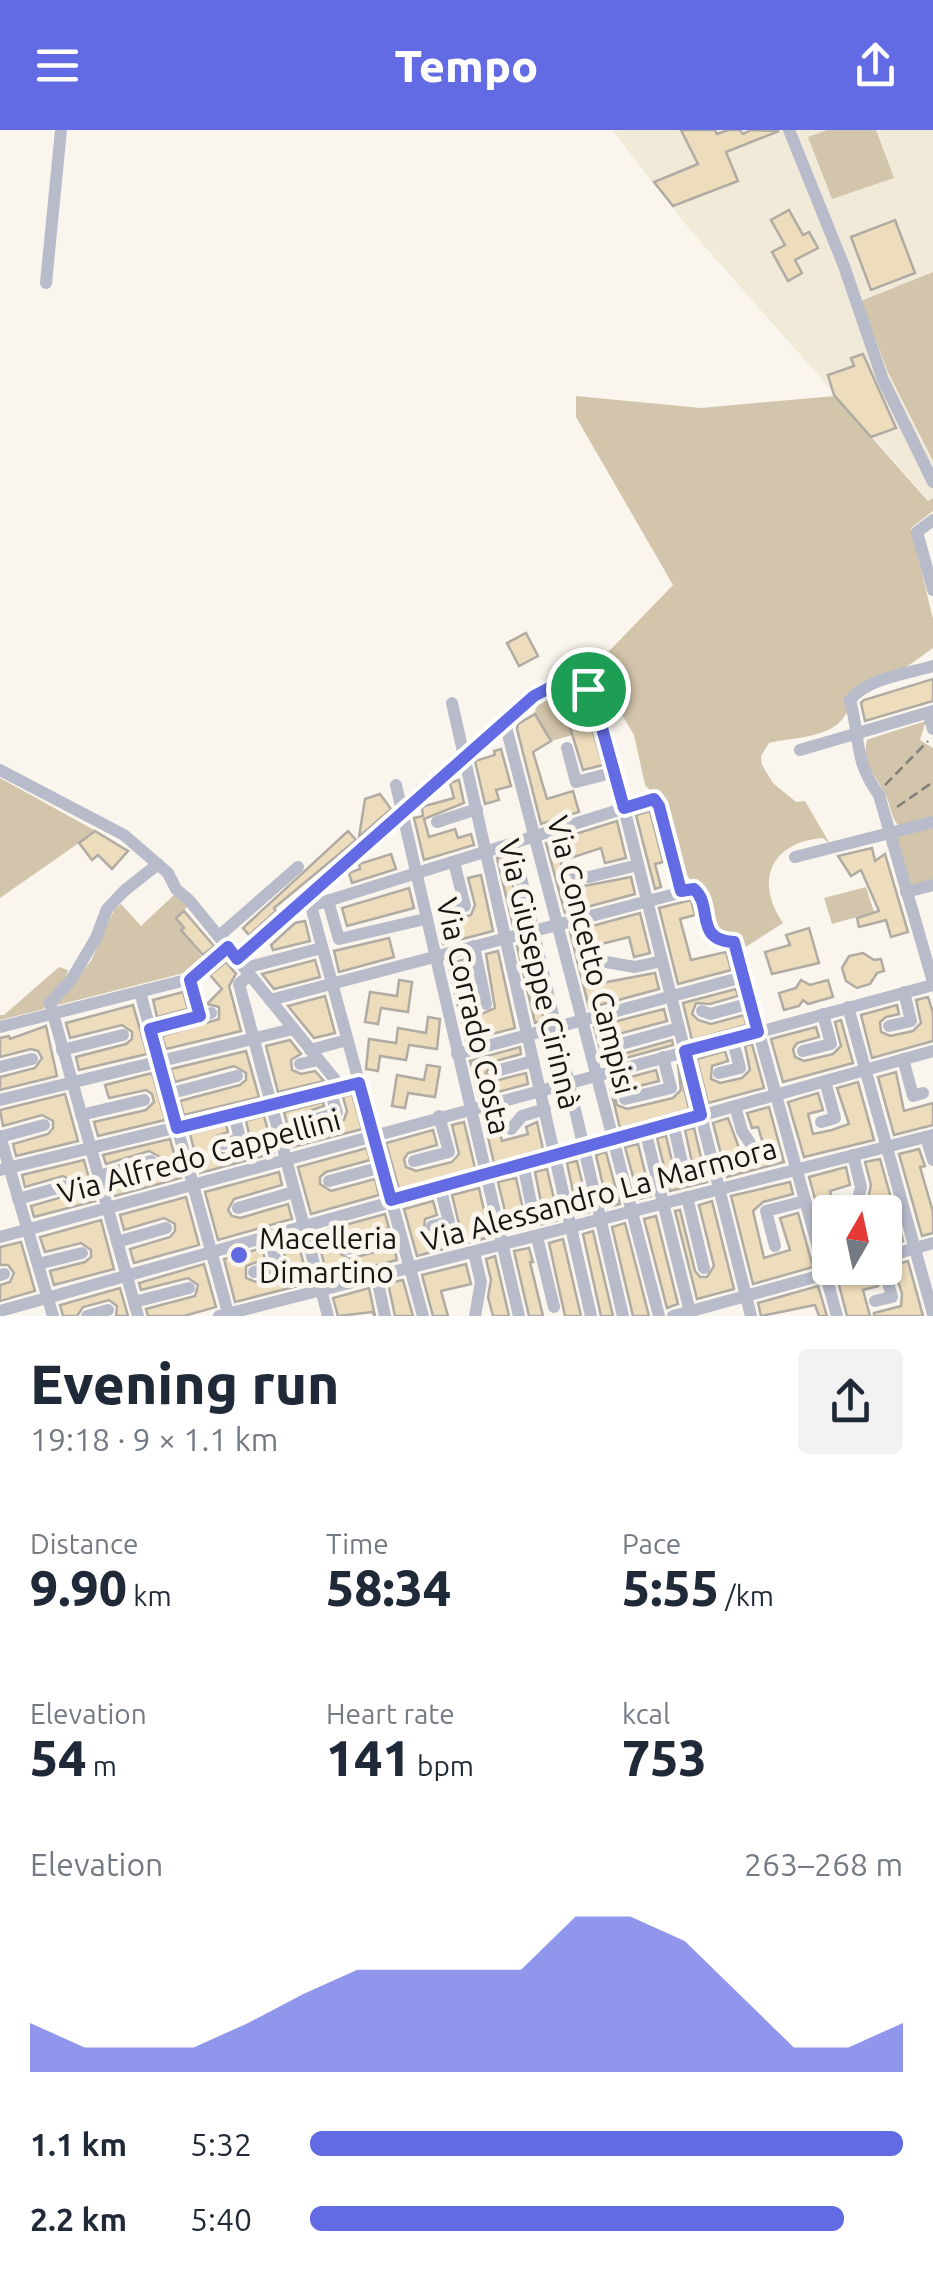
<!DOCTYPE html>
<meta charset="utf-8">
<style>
body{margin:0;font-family:Ubuntu,sans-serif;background:#f2f2f3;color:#1f2937;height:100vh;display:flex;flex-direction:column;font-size:38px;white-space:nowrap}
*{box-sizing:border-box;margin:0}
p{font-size:32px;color:#747a83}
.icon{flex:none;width:55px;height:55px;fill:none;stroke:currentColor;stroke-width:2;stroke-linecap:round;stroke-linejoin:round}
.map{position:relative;height:1186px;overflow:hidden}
.drawer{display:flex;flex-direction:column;background:#fff;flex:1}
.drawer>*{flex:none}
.needle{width:65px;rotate:9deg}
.fabs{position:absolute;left:812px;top:1065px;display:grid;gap:20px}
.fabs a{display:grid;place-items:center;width:90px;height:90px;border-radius:10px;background:#fff;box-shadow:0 2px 8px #0004;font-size:50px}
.pin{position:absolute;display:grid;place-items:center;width:85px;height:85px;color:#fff;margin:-42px;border:5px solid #fff;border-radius:50%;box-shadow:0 2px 10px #0007}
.round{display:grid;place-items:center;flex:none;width:105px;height:105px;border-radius:10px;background:#f2f2f3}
.summary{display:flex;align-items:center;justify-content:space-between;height:170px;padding:0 30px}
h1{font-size:55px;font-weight:800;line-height:75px}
.figures{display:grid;grid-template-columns:repeat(3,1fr);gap:15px;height:170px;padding:10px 30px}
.figures div{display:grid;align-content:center}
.figures b{font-size:50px;font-weight:800}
.figures small{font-size:28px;font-weight:400}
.figures p{font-size:28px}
.chart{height:280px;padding:20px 30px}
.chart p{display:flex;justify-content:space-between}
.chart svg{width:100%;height:180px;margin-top:10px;fill:#626be3;opacity:.7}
ul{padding:0 30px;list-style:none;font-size:32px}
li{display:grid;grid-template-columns:160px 120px 1fr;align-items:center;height:75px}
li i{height:25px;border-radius:12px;background:#626be3}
header{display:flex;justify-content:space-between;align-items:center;height:130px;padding:0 30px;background:#626be3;color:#fff;font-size:45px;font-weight:800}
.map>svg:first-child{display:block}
.built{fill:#f2ead9}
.grass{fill:#d3c5ab}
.building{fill:#eeddbc;stroke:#b0aca3;stroke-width:2.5}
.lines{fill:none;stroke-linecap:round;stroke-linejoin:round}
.path{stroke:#817d78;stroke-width:2.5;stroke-dasharray:10 5;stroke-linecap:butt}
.minor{stroke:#b8bbca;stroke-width:12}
.route-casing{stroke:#fff;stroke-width:20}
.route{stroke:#626be3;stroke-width:12}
.poi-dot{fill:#626be3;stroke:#fbf6ed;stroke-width:4}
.labels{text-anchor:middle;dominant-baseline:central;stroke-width:10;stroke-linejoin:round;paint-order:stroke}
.street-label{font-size:30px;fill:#181613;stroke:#fbf6ed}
.poi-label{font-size:30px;fill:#181613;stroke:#fbf6ed;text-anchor:start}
</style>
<header><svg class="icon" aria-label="menu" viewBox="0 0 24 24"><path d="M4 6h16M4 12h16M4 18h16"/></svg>Tempo<svg class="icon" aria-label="share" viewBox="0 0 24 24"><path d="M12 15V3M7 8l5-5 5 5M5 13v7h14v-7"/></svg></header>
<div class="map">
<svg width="933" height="1186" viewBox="0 0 933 1186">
<rect width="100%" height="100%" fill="#fbf6ed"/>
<path class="built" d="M612,0H933V368L929,371L691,101Z"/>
<g class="grass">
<path d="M827,0H876L894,48L832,69L808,7Z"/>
<path d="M933,142V331L888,242L861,171Z"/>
<path d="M576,266L701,278L835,266L928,371L933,368V381L911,398L933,489V518L905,538L865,551C858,563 852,576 844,587C829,609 792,607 769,613L761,626L762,635L773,653L796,672L805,671L830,714L823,708C771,712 754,751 783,793L741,820L712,800L701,760L687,746L678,728L663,673L645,655L634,605L621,583L587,544L673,455L576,287Z"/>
<path d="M564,557L585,563L595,591L571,597L572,605L551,611L535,584L536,573Z"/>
<path d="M926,591L920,610L933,618V688L898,695C890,686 891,675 885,664C876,644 861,634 867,610L875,607Z"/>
<path d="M0,648L96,701L0,768Z"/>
<path d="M933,697V750L910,756L897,709L900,705Z"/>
<path d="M866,757L874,782L832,794L824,768Z"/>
<path d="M176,763L188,776L176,788L184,798L182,801L203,828L188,842L54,876L91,831L114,780L121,774L141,796Z"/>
<path d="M59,837L68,840C66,855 49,864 44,879L0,890V885H4Z"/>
</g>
<g class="building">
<path d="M681,0H715L717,4L728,0H740L743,4L751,0L779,1L726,22L738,51L673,76L654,52L698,34Z"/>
<path d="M789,80L803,105L809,102L818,118L795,130L802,143L788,151L772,122L785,115L771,90Z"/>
<path d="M895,90L915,143L871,160L851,107Z"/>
<path d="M863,224L896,298L871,307L834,265L828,245L854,236L851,228Z"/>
<path d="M526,503L538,526L519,536L507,513Z"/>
<path d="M933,549V571L865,591L861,573L864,570Z"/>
<path d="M535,584L551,611L533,622L547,669L573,661L579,682L541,694L517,599L518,594Z"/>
<path d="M590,592L603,635L583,640L570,597Z"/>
<path d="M501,619L511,656L496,660L499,670L485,674L475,631L495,625L494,621Z"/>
<path d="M459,650L464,673L424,689L429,707L455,699L458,708L471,704L474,715L424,730L414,688L423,686L422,678L425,676L454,668L450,653Z"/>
<path d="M380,664L391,679L359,707L365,669Z"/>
<path d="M650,681L663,732L655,734L661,757L655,759L636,685Z"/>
<path d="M617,691L626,728L605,733L601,718L561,731L562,739L568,759L631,747L635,764L565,783L546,713Z"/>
<path d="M95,701L128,721L112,739L98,725L92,730L79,713Z"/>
<path d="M348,701L356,710L274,778L276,781L249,805L243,798Z"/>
<path d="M872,718L875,731L885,724L908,802L891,807L886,790L859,797L857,788L879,781L861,740L851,746L838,726Z"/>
<path d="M391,724L396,739L352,753L349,743L360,739L359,734Z"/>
<path d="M506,726L522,794L513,796L497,728Z"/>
<path d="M481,745L493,801L443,814L438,793L471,785L475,775L468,748Z"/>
<path d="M409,758L414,778L347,796L342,778Z"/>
<path d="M691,770L695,785L680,789L691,830L726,822L731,840L678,854L659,778Z"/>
<path d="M184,781L214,816L203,825L181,800L184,798L176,788Z"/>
<path d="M640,783L650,823L634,827L629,807L586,818L596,854L655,843L659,859L589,878L570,802Z"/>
<path d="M305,791L310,811L273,820L271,815L295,793Z"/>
<path d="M809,798L819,833L772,844L765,822L790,815L786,805Z"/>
<path d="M389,808L394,827L339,842L334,821Z"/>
<path d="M526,813L544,890L535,893L517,816Z"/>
<path d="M498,821L515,898L466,911L448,834L466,829L470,848L464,850L473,888L495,878L486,824Z"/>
<path d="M863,823L874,830L881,829L884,841L877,843L870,854L857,858L846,851L842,838L849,826Z"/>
<path d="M315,830L320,847L274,859L262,844Z"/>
<path d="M226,832L236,844L229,856L241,901L166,919L162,906L219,889V877L207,874L222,859L210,845Z"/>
<path d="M399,850L412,852L408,882L381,878L378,894L365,892L370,862L397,866Z"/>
<path d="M801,850L810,855L828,850L833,867L808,874L803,870L799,876L784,880L779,863L796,858Z"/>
<path d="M736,859L738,866L710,874L696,873L692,884L698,890L711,894L744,885L746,895L692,910L683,873Z"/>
<path d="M183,862L188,879L157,887L153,870Z"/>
<path d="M325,866L335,903L314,908L288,876Z"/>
<path d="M928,867L933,883V911L872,928L861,885L897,875L899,884L886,887L880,892L881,902L890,906L913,901L921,893L916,870Z"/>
<path d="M133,875L147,924L79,940L76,927L126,914L132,909V902L122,895L70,908L66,893Z"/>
<path d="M664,879L667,891L618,904L611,916L615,922L623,924L672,910L673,915L604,934L594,897Z"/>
<path d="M428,887L440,889L437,919L409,915L406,930L380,926L378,941L366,939L369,909L396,913L398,898L426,903Z"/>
<path d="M841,890L853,933L783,952L771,909L816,897L819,907L797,913L793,919L795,927L804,931L833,924L841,916L835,892Z"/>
<path d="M46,896L57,946L0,960V947L35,938L42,928L38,921L31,919L0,927V908L9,906L10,909Z"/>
<path d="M290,910L301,924L291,930L292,940L301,944L315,941L324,951L278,962L266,916Z"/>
<path d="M752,914L764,958L708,973L697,929L725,921L728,931L712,936L711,949L720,953L742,948L750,940L745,916Z"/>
<path d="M520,917L521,924L492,932L486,943L494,951L526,943L528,954L479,967L470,931Z"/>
<path d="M246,921L259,967L184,985L180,971L240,955L246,950V943L234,936L175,952L171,939Z"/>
<path d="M678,934L689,979L620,998L609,953L656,940L659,951L619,961L615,967L617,975L627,979L673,968L681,960Z"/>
<path d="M427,935L440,937L435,967L408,963L405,978L392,976L397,945L424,950Z"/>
<path d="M896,942L904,981L933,973V995L894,1005L878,947Z"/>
<path d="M152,943L165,990L98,1006L94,992L146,980L154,972L152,964L146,960L109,968L105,955Z"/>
<path d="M858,952L874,1010L804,1027L788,972L818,963L823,980L808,984L813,1004L832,1000L849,994L837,958Z"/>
<path d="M65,964L78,1011L16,1026L13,1014L48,1004L53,998V991L42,985L3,996L0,980Z"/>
<path d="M352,964L362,999L293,1017L284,982L323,972L324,976L306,982L301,988L302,998L313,1001L344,990L347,981L343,967Z"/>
<path d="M769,977L784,1032L727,1047L713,993L728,988L742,1026L765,1020L758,997L752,998L747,983Z"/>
<path d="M264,986L274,1023L200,1043L190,1004L226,995L228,1002L217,1006L213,1013L217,1022L226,1024L248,1015L250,1008L246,991Z"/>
<path d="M464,992L475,1038L399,1059L386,1013L433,1000L437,1015L408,1023L404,1029L406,1037L416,1041L452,1032L459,1024L452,995Z"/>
<path d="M537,992L543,1019L494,1033L486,999L498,996L502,1011L528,1004L526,997Z"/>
<path d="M694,998L707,1052L670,1061L657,1008L666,1006L674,1039L685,1042L692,1032L685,1000Z"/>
<path d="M170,1009L181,1048L115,1066L111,1053L155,1040L160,1034V1027L149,1021L106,1034L103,1025Z"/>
<path d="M638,1014L651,1066L639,1069L625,1017Z"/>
<path d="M367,1018L370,1030L326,1042L320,1047V1054L331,1061L375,1049L379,1065L311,1084L298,1037Z"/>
<path d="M919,1019L925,1036L920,1037L933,1082V1103L922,1106L899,1024Z"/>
<path d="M606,1022L620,1074L608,1077L596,1025Z"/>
<path d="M880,1029L903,1111L885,1117V1082H872L868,1069L871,1055L865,1032Z"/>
<path d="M84,1030L95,1071L34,1087L31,1076L69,1065L74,1059V1052L63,1046L25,1057L22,1045Z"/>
<path d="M577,1031L589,1082L578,1085L567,1033Z"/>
<path d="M846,1037L850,1055L830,1061L836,1082H830V1123L809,1047Z"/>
<path d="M547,1039L559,1090L510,1102L498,1052L516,1048L523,1079L534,1082L541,1072L535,1042Z"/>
<path d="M279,1042L282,1055L234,1069L228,1080L232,1086L240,1088L288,1074L292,1089L218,1110L205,1062Z"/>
<path d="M790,1052L793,1064L763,1072L753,1081L764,1128L790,1120L780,1088L798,1083L813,1137L753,1154L731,1066Z"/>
<path d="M479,1058L490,1107L417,1126L404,1079L433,1071L437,1085L425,1089L424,1102L433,1106L451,1102L459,1094L452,1065Z"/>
<path d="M186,1067L199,1115L134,1133L130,1119L170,1107L175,1101V1094L164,1088L124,1100L120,1085Z"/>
<path d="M712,1071L734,1159L697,1169L675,1081L680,1080L695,1141L700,1147H707L714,1136L699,1075Z"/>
<path d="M385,1084L389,1098L344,1110L338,1115V1122L349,1129L394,1117L397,1130L328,1148L316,1103Z"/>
<path d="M656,1086L678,1174L667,1178L644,1089Z"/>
<path d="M101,1090L114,1139L54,1155L50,1141L85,1132L91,1127V1120L81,1113L45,1122L40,1107Z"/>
<path d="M625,1093L649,1186H633L612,1097Z"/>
<path d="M593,1101L613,1186H601L583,1104Z"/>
<path d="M297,1109L309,1153L235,1172L224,1129L262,1118L265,1129L246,1136V1148L256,1152L280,1146L287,1138L282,1113Z"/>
<path d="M563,1109L581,1186H565L549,1113Z"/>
<path d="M21,1112L35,1161L0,1171V1155L10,1152L14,1143L8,1135H0V1117Z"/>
<path d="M529,1118L533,1132H530L543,1186H529L514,1121Z"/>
<path d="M495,1126L509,1186H493L488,1167L491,1150L486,1129Z"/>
<path d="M908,1131L923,1186H874V1183L901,1176L902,1164L893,1135Z"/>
<path d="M204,1134L216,1177L184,1186H148L146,1179L195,1166L198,1155L188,1148L141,1160L139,1153Z"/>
<path d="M466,1134L471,1154L441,1161L448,1186H433L422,1145Z"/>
<path d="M874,1138L878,1156L863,1160L870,1186H847L838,1151Z"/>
<path d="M403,1150L413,1186H395L388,1153Z"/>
<path d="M818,1156L827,1186H819L815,1175L761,1186L758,1173Z"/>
<path d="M120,1158L128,1186H116L117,1176L109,1170L83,1177L77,1186H63L60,1175Z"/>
<path d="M369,1158L375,1186L372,1182L338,1186L333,1168Z"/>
</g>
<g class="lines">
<g class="path">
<path d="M885,655L928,611"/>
<path d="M897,677L933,652"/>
</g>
<g class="minor">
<path d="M789,0L844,136L883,250L933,352"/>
<path d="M46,153L61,0"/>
<path d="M933,390L917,402L933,460"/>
<path d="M933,536C906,544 868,548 850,570C861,610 853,629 879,665L933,852"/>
<path d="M452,573L591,1186"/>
<path d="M928,583L933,599"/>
<path d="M505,593L659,1186"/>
<path d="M567,618L576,652L615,642"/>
<path d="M800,620L933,581"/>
<path d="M0,640L124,705L168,743L176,759L189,770L341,957"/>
<path d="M396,655L519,1186"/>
<path d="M437,692L477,679"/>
<path d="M513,713L623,1186"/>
<path d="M795,727L933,692"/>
<path d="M572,738L577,746L589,747L638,735"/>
<path d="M906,762L933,755"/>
<path d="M306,770L311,776L423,1186"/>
<path d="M328,771L339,809L425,789"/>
<path d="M311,776L654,669L659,676L681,761"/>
<path d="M452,779L465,776L454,732"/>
<path d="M219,806L298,737"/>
<path d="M474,816L486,874"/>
<path d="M237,829L533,566L577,544L594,569L615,642L751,1186"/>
<path d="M606,832L635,837L662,831"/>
<path d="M245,838L322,818"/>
<path d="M250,845L239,854L328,1186"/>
<path d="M190,849L200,886"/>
<path d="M140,862L229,1186"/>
<path d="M270,870L694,759L700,764L710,803L725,812L734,813L837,1186"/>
<path d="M848,877L933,1184"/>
<path d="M702,881L710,884L751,873"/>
<path d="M889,896L911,891L904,862"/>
<path d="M0,897L190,849L228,817"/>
<path d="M150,899L211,883"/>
<path d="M621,914L679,898"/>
<path d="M62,920L123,905"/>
<path d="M310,920L347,910"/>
<path d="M803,921L831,914L823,884"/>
<path d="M457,924L743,847"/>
<path d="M903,929L913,966L923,963"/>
<path d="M300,934L318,930"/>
<path d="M0,937L32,929"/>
<path d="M496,941L533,931"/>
<path d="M719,943L740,938L732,908"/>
<path d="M168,964L237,946"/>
<path d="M625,969L671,958L663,927"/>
<path d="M0,970L293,899"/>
<path d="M735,976L742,1001L750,1013"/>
<path d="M81,985L144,970"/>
<path d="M310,991L337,983L330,960"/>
<path d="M821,992L835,988L825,951"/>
<path d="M673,993L682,1033"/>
<path d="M511,999L522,986L545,979"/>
<path d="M645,1000L691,1186"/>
<path d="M0,1006L53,1186"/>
<path d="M0,1007L44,995"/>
<path d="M926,1007L933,1030"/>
<path d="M223,1014L240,1009L234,984"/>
<path d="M853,1025L861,1057L855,1082"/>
<path d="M414,1031L449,1022L439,986"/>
<path d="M523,1034L531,1073"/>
<path d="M0,1040L347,956"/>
<path d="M99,1046L151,1031"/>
<path d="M329,1051L382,1037"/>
<path d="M687,1067L704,1138"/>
<path d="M18,1069L65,1056"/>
<path d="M238,1078L294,1062"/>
<path d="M432,1096L449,1092L440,1057"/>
<path d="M0,1107L933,855"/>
<path d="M537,1107L554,1177"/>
<path d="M117,1112L166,1098"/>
<path d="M775,1116L766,1081L805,1071"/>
<path d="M347,1119L401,1105"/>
<path d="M474,1123L481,1152L475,1186"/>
<path d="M885,1127L933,1113"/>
<path d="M38,1134L82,1123"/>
<path d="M254,1142L277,1136L269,1104"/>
<path d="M0,1145L4,1144"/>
<path d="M377,1148L385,1186"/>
<path d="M875,1171L892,1167L884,1138"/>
<path d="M134,1172L189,1158"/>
<path d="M0,1181L933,921"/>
<path d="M87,1186L108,1180"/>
<path d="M138,1186L50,873L71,850L96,808L107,779L124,761L158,734"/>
<path d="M219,1186L933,1005"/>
<path d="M673,1186L848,1138"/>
</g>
</g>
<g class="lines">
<defs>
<path id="route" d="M576,544L594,569L624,678L654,669L659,676L681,761L694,759C714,776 693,810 734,812L758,902L685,921L701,985L391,1070L359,953L177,998L150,899L200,886L190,850L228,817L237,829L534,566Z"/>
</defs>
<use href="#route" class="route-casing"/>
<use href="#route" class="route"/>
</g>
<circle class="poi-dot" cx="239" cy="1125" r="10"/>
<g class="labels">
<g class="street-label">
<text transform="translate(592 825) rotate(76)">Via Concetto Campisi</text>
<text transform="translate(540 844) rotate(77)">Via Giuseppe Cirinnà</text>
<text transform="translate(474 886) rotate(77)">Via Corrado Costa</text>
<text transform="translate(199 1026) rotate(-15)">Via Alfredo Cappellini</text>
<text transform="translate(599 1064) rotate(-15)">Via Alessandro La Marmora</text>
</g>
<g class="poi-label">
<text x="259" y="1108">Macelleria<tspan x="259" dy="34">Dimartino</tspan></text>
</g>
</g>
</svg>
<div class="fabs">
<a><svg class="needle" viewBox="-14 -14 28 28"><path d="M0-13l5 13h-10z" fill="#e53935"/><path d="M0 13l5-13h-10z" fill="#747a83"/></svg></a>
</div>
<div class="pin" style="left:588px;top:559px;background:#1e9e55"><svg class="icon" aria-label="arrive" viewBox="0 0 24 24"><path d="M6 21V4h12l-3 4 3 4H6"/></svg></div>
</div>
<section class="drawer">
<div class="summary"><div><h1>Evening run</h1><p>19:18 · 9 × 1.1 km</p></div><a class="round"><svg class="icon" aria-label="share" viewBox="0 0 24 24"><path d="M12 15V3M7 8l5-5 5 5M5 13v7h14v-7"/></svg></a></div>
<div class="figures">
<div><p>Distance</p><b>9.90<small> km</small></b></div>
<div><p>Time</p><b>58:34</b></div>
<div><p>Pace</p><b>5:55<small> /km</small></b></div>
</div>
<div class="figures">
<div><p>Elevation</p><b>54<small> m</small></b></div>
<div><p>Heart rate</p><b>141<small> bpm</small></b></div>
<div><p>kcal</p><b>753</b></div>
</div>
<div class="chart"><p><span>Elevation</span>263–268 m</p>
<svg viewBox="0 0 160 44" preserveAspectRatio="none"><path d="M0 44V32L10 38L20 38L30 38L40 32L50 25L60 19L70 19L80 19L90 19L100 6L110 6L120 12L130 25L140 38L150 38L160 32V44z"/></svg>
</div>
<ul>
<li><b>1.1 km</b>5:32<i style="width:100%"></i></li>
<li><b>2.2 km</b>5:40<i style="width:90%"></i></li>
</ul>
</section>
